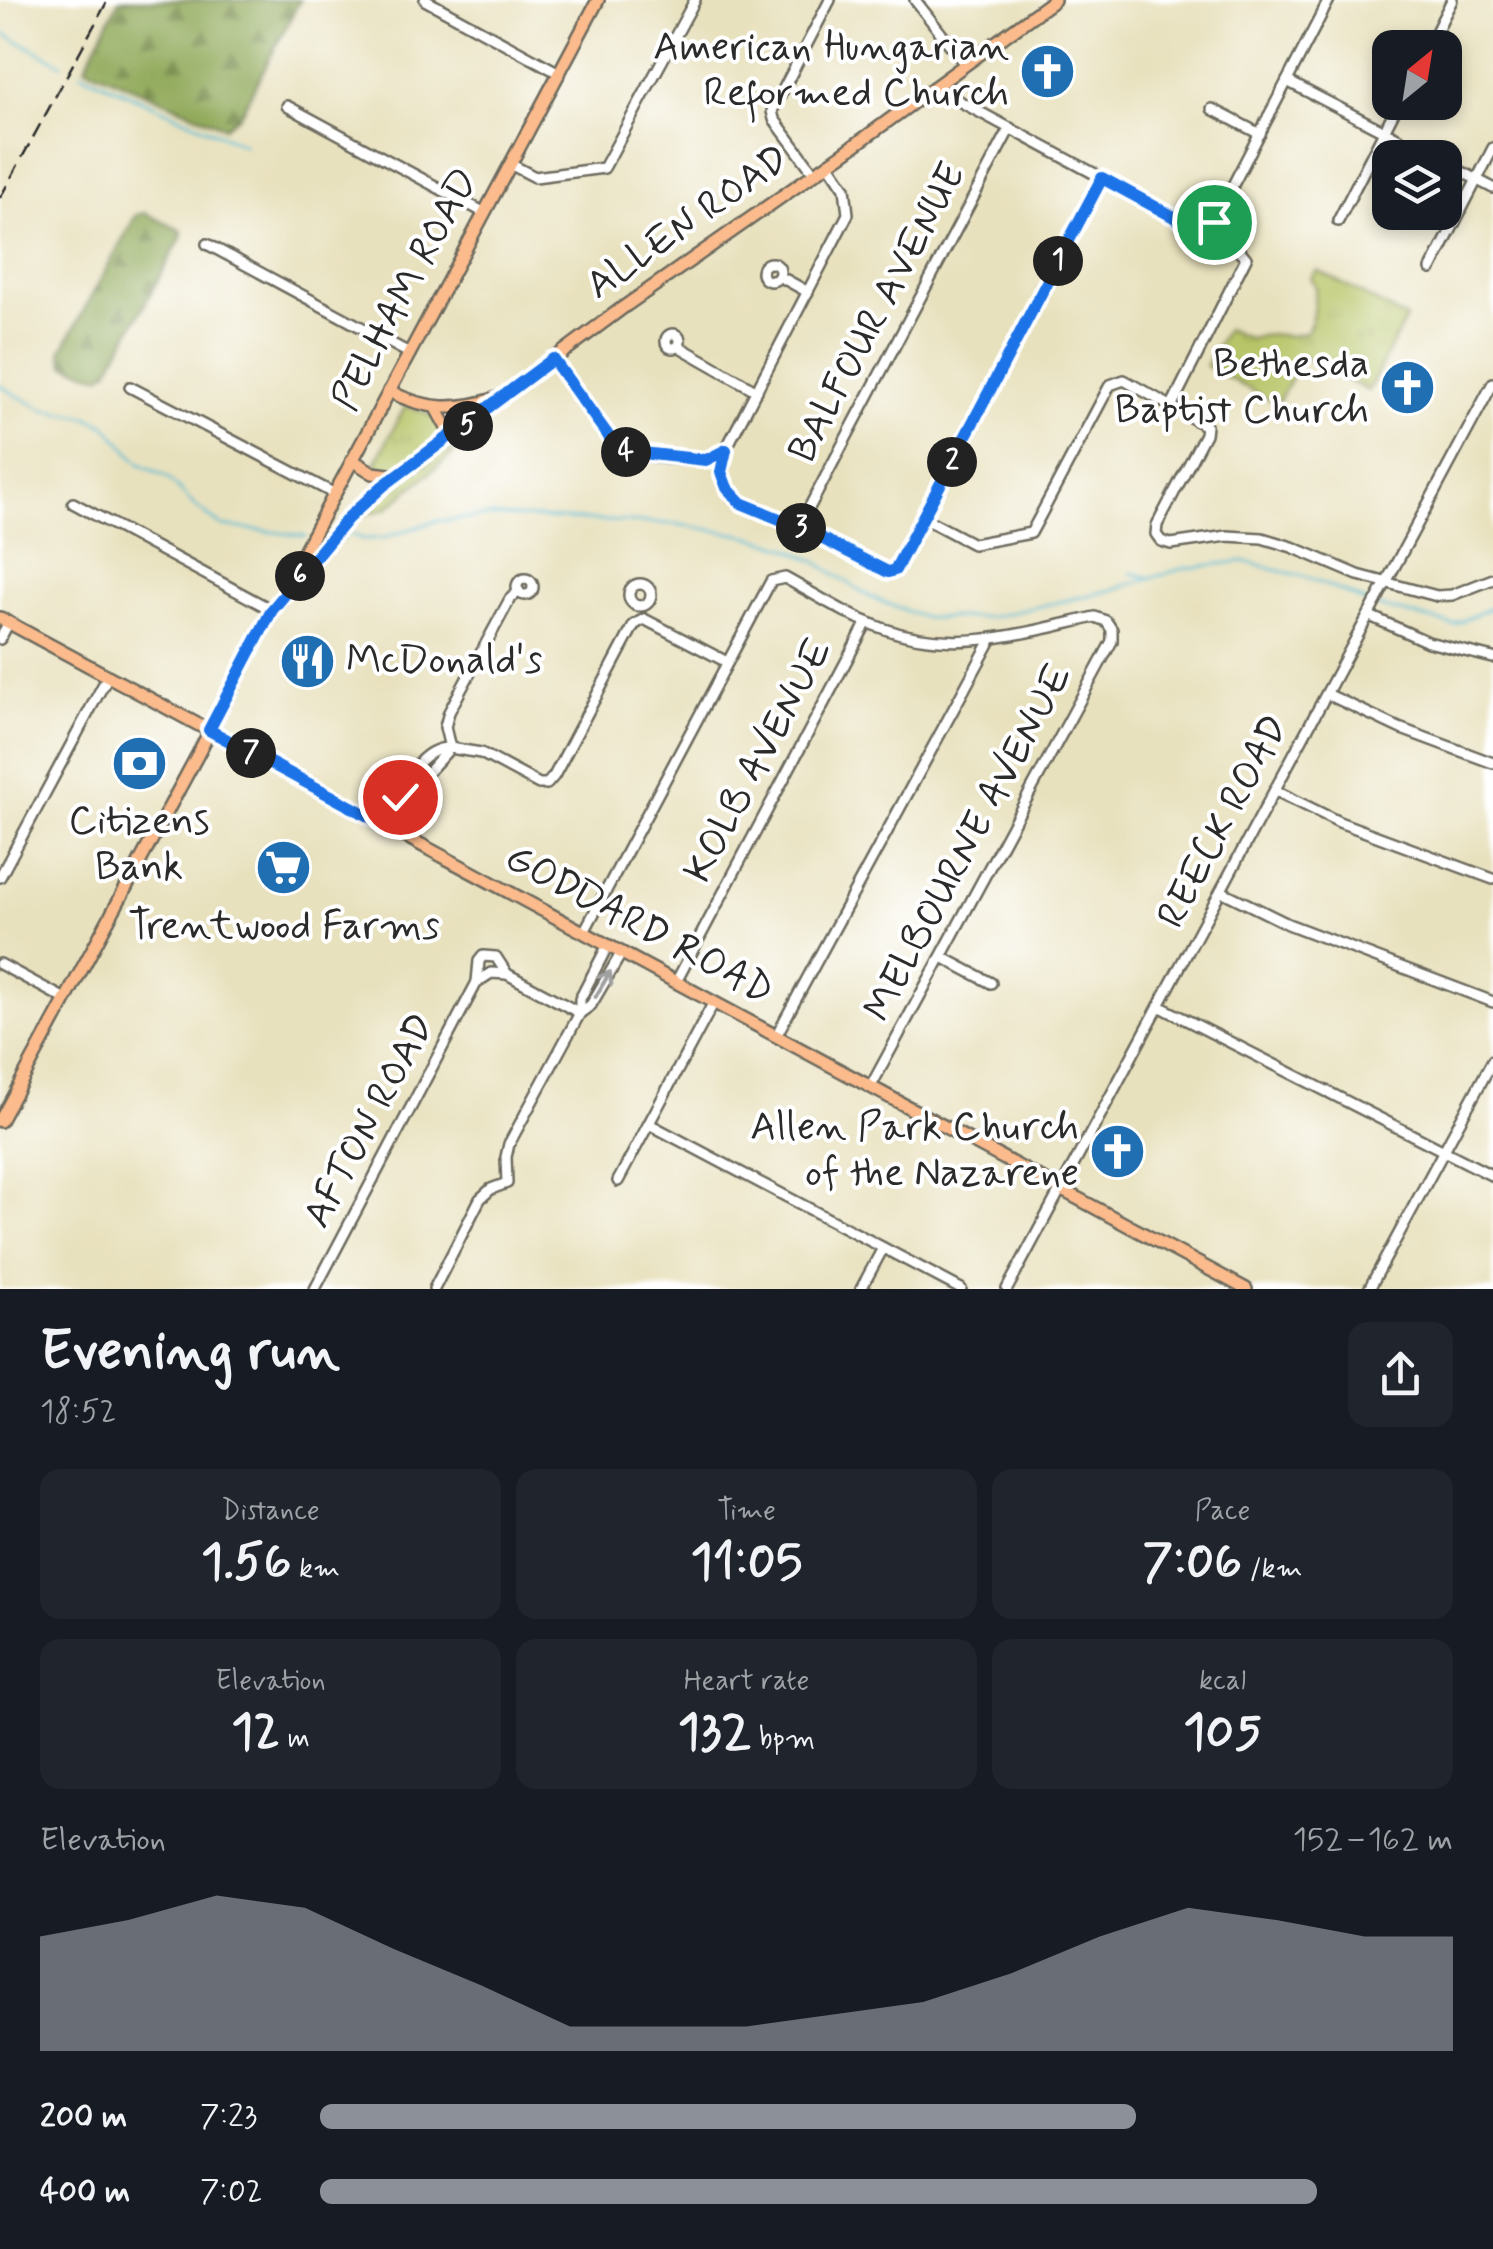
<!DOCTYPE html>
<meta charset="utf-8">
<style>
body{margin:0;font-family:Mynerve,sans-serif;background:#20242c;color:#f1f3f6;height:100vh;display:flex;flex-direction:column;font-size:38px;white-space:nowrap}
*{box-sizing:border-box;margin:0}
p{font-size:32px;color:#9ea1a6}
.icon{flex:none;width:55px;height:55px;fill:none;stroke:currentColor;stroke-width:2;stroke-linecap:round;stroke-linejoin:round}
.map{position:relative;height:1289px;overflow:hidden}
.details{display:flex;flex-direction:column;background:#171b24;flex:1}
.details>*{flex:none}
.needle{width:65px;rotate:30deg}
.tools{position:absolute;left:1372px;top:30px;display:grid;gap:20px}
.tools a{display:grid;place-items:center;width:90px;height:90px;border-radius:20px;background:#171b24;box-shadow:0 5px 15px #0003;font-size:50px}
.pin{position:absolute;display:grid;place-items:center;width:85px;height:85px;color:#fff;margin:-42px;border:5px solid #fff;border-radius:50%;box-shadow:0 2px 10px #0007}
.km{position:absolute;width:50px;height:50px;margin:-25px;border-radius:50%;background:#222;color:#fff;font-size:28px;line-height:50px;text-align:center}
.round{display:grid;place-items:center;flex:none;width:105px;height:105px;border-radius:20px;background:#20242c}
.headline{display:flex;align-items:center;justify-content:space-between;height:170px;padding:0 40px}
h1{font-size:55px;font-weight:700;line-height:75px}
.figures{display:grid;grid-template-columns:repeat(3,1fr);gap:15px;height:170px;padding:10px 40px}
.figures div{display:grid;align-content:center;border-radius:20px;background:#20242c;text-align:center}
.figures b{font-size:50px;font-weight:700}
.figures small{font-size:28px;font-weight:400}
.figures p{font-size:28px}
.chart{height:280px;padding:20px 40px}
.chart p{display:flex;justify-content:space-between}
.chart svg{width:100%;height:180px;margin-top:10px;fill:#8c9099;opacity:.7}
ul{padding:0 40px;list-style:none;font-size:32px}
li{display:grid;grid-template-columns:160px 120px 1fr;align-items:center;height:75px}
li i{height:25px;border-radius:12px;background:#8c9099}
.map>svg:first-child{display:block}
.grass{fill:url(#grass-tufts);stroke:#727849;stroke-width:2.5}
.forest{fill:url(#forest-firs);stroke:#5e6a44;stroke-width:2.5}
.lines{fill:none;stroke-linecap:round;stroke-linejoin:round}
.stream{stroke:#55bad3;stroke-width:2.5}
.minor-casing{stroke:#6d6b5e;stroke-width:14}
.major-casing{stroke:#6d6b5e;stroke-width:16}
.minor{stroke:#fff;stroke-width:9}
.major{stroke:#fbbb8c;stroke-width:11}
.rail{stroke:#2b2b2b;stroke-width:2.5;stroke-dasharray:15 8;stroke-linecap:butt}
.oneway{stroke:#a0a0a0}
.route-casing{stroke:#fff;stroke-width:20}
.route{stroke:#1a73e8;stroke-width:12}
.labels{text-anchor:middle;dominant-baseline:central;stroke-width:8;stroke-linejoin:round;paint-order:stroke}
.poi-label{font-size:40px;fill:#2b2b2b;stroke:#fff;text-anchor:end}
.street-label{font-size:40px;fill:#2b2b2b;stroke:#fff}
</style>
<div class="map">
<svg width="1493" height="1289" viewBox="0 0 1493 1289">
<defs>
<pattern id="grass-tufts" width="24" height="20" patternUnits="userSpaceOnUse" patternTransform="scale(2.5)"><rect width="24" height="20" fill="#b8c567"/><path d="M3 7l-1-3M5 7V3M7 7l1-3M15 17l-1-3M17 17v-4M19 17l1-3" fill="none" stroke="#9ea95a"/></pattern>
<pattern id="forest-firs" width="22" height="20" patternUnits="userSpaceOnUse" patternTransform="scale(2.5)"><rect width="22" height="20" fill="#92aa5c"/><path d="M5 1l3.5 6h-7zM16 11l3.5 6h-7z" fill="#778b4c"/></pattern>
</defs>
<rect width="100%" height="100%" fill="#fff"/>
<filter id="ink" filterUnits="userSpaceOnUse"><feTurbulence type="fractalNoise" baseFrequency=".01" numOctaves="2"/><feDisplacementMap in="SourceGraphic" scale="20" xChannelSelector="R" yChannelSelector="G"/><feConvolveMatrix kernelMatrix="1 2 1 2 8 2 1 2 1" color-interpolation-filters="sRGB"/></filter>
<filter id="wash" filterUnits="userSpaceOnUse"><feTurbulence type="fractalNoise" baseFrequency=".0048" numOctaves="4" result="noise"/><feDisplacementMap in="SourceGraphic" scale="40" xChannelSelector="R" yChannelSelector="G"/><feGaussianBlur stdDeviation="2.25" result="paint"/><feColorMatrix in="noise" values="0 0 0 0 0 0 0 0 0 0 0 0 0 0 0 0 0 1.4 0 .05"/><feComposite in="paint" operator="in"/></filter>
<g filter="url(#wash)">
<rect width="100%" height="100%" fill="#e8e1bd"/>
<g class="grass">
<path d="M1317,270L1406,318L1368,391L1303,357L1277,404L1206,366L1226,329L1250,339L1269,334L1291,336L1307,332C1315,316 1313,304 1316,287L1311,278Z"/>
<path d="M406,405C423,413 440,414 444,435L397,470L373,468Z"/>
<path d="M444,449L454,453L386,509L362,515L361,511Z"/>
</g>
<g class="forest">
<path d="M119,0H300L240,115L225,127L85,67Z"/>
<path d="M145,213L182,231L181,238L108,371L100,376L65,365L61,352L136,215Z"/>
</g>
<g class="lines">
<g class="stream">
<path d="M0,32L62,64"/>
<path d="M81,73L244,145"/>
<path d="M0,386L42,409L87,417L105,425L140,464L167,477L195,506L222,526L306,536"/>
<path d="M339,540L351,534L363,539L383,538L436,521L494,516L676,524L748,536L785,547L815,561L870,597L925,618L991,617L1108,591L1181,569L1243,561L1309,578L1369,603"/>
<path d="M1131,573L1151,578"/>
<path d="M1376,606L1453,625L1493,607"/>
</g>
</g>
</g>
<g filter="url(#ink)">
<g class="lines">
<defs>
<g id="minor">
<path d="M425,0L559,73"/>
<path d="M915,0L965,64"/>
<path d="M1428,48L1452,0"/>
<path d="M1287,81L1436,158"/>
<path d="M933,87L1242,253L1246,258L1172,405"/>
<path d="M287,106L485,213"/>
<path d="M1212,109L1260,134"/>
<path d="M828,163L845,188L848,214L725,451L721,472L727,488L741,503L799,527L888,572L895,570L1102,178"/>
<path d="M1445,163L1493,188"/>
<path d="M510,164L535,177L604,168L695,0"/>
<path d="M814,173L774,119L772,111L830,0"/>
<path d="M1338,221L1399,102"/>
<path d="M1207,235L1329,0"/>
<path d="M207,244L409,353"/>
<circle cx="771" cy="272" r="9"/>
<path d="M1431,269L1493,148"/>
<path d="M779,276L808,292"/>
<circle cx="673" cy="341" r="7"/>
<path d="M678,346L757,391"/>
<path d="M553,359L612,441C631,459 702,466 723,452"/>
<path d="M130,387L335,494"/>
<path d="M73,503L272,610"/>
<path d="M922,517L973,544L1031,533L1110,385L1124,380L1206,426L1205,434L1157,525L1156,534L1161,541L1171,544L1227,536L1262,538L1292,547L1358,575L1437,596L1452,595L1493,579"/>
<path d="M799,527L1010,128"/>
<circle cx="525" cy="587" r="8"/>
<circle cx="640" cy="595" r="11"/>
<path d="M519,591L510,599L449,712L445,727L450,748L481,753L539,784H547L554,776L634,625L644,619"/>
<path d="M1370,616L1428,642L1493,658"/>
<path d="M644,619L727,662"/>
<path d="M0,639L9,622"/>
<path d="M1327,694L1399,728L1493,763"/>
<path d="M1276,791L1339,822L1493,879"/>
<path d="M385,825C399,798 414,747 450,748L428,772L395,830"/>
<path d="M0,877L108,676"/>
<path d="M1221,891L1288,924L1493,1002"/>
<path d="M584,932L771,581L785,578C816,595 848,616 882,628C954,655 1023,633 1095,617L1106,621L1112,630V641L871,1086"/>
<path d="M942,957L991,983"/>
<path d="M0,964L65,999"/>
<path d="M477,982L479,961L483,956L496,957L507,974"/>
<path d="M676,982L867,622"/>
<path d="M1159,1006L1493,1176"/>
<path d="M580,1013V999L608,945"/>
<path d="M776,1036L991,640"/>
<path d="M649,1124L961,1289"/>
<path d="M618,1181L714,1002"/>
<path d="M315,1289L477,982L491,973L507,974L580,1013"/>
<path d="M434,1289L480,1199L491,1189L507,1183L506,1157L509,1144L580,1013L591,1005L622,952"/>
<path d="M861,1289L883,1248"/>
<path d="M1007,1289L1493,383"/>
<path d="M1369,1289L1493,1060"/>
</g>
<g id="major">
<path d="M389,391C427,411 457,411 498,398"/>
<path d="M436,408L452,437"/>
<path d="M352,460L373,473L397,476"/>
<path d="M287,583L598,0"/>
<path d="M0,618L1246,1289"/>
<path d="M0,1121L198,754L272,610L348,518L383,486L621,309L844,153L1054,0"/>
</g>
</defs>
<use href="#minor" class="minor-casing"/>
<use href="#major" class="major-casing"/>
<use href="#minor" class="minor"/>
<use href="#major" class="major"/>
<path class="rail" d="M0,198L108,0"/>
</g>
<defs><path id="oneway-shaft" d="M-6 0H5M1.5-3L5.5 0L1.5 3" fill="none" stroke-width="1.6" stroke-linecap="round" stroke-linejoin="round" transform="scale(2.5)"/></defs>
<use class="oneway" href="#oneway-shaft" transform="translate(603 984) rotate(-60)"/>
</g>
<g class="lines" filter="url(#ink)">
<defs>
<path id="route" d="M400,797L385,825L209,730L272,610L348,518L383,486L553,359L612,441L624,451L706,460L726,450L721,472L727,488L741,503L799,527L888,572L895,570L1102,178L1207,235L1214,222"/>
</defs>
<use href="#route" class="route-casing"/>
<use href="#route" class="route"/>
</g>
<defs>
<symbol id="church-disc" viewBox="-11 -11 22 22"><circle r="9.5" fill="#1f6fb2" stroke="#fff"/><path d="M-1.2-6h2.4v3.5h3.3v2.4h-3.3V6h-2.4V-.1h-3.3v-2.4h3.3Z" fill="#fff"/></symbol>
<symbol id="restaurant-disc" viewBox="-11 -11 22 22"><circle r="9.5" fill="#1f6fb2" stroke="#fff"/><path d="M-5-6h1v4h1v-4h1v4h1v-4h1v5L-1.5 .5V6h-2V.5L-5-1ZM5-6V6H3V1.5H1.5Q1.5-4 5-6Z" fill="#fff"/></symbol>
<symbol id="bank-disc" viewBox="-11 -11 22 22"><circle r="9.5" fill="#1f6fb2" stroke="#fff"/><path d="M-6-4H6V4H-6ZM0-2.3a2.3 2.3 0 1 0 0 4.6a2.3 2.3 0 1 0 0-4.6Z" fill="#fff"/></symbol>
<symbol id="supermarket-disc" viewBox="-11 -11 22 22"><circle r="9.5" fill="#1f6fb2" stroke="#fff"/><path d="M-6-5.5h2.5l.6 2H6L4.5 2H-2.5L-4.4-4H-6ZM-1.5 3.2a1.3 1.3 0 1 0 .1 0ZM3 3.2a1.3 1.3 0 1 0 .1 0Z" fill="#fff"/></symbol>
</defs>
<g fill-rule="evenodd">
<use href="#church-disc" x="1016" y="40" width="63" height="63"/>
<use href="#church-disc" x="1376" y="356" width="63" height="63"/>
<use href="#restaurant-disc" x="276" y="630" width="63" height="63"/>
<use href="#bank-disc" x="108" y="732" width="63" height="63"/>
<use href="#supermarket-disc" x="252" y="836" width="63" height="63"/>
<use href="#church-disc" x="1086" y="1120" width="63" height="63"/>
</g>
<g class="labels">
<g class="poi-label">
<text x="1009" y="48">American Hungarian<tspan x="1009" dy="46">Reformed Church</tspan></text>
<text x="1369" y="365">Bethesda<tspan x="1369" dy="46">Baptist Church</tspan></text>
<text x="346" y="661" text-anchor="start">McDonald's</text>
<text x="139" y="822" text-anchor="middle">Citizens<tspan x="139" dy="46">Bank</tspan></text>
<text x="284" y="927" text-anchor="middle">Trentwood Farms</text>
<text x="1079" y="1128">Allen Park Church<tspan x="1079" dy="46">of the Nazarene</tspan></text>
</g>
<g class="street-label">
<text transform="translate(688 223) rotate(-35)">ALLEN ROAD</text>
<text transform="translate(406 290) rotate(-62)">PELHAM ROAD</text>
<text transform="translate(878 313) rotate(-62)">BALFOUR AVENUE</text>
<text transform="translate(759 761) rotate(-62)">KOLB AVENUE</text>
<text transform="translate(1224 822) rotate(-62)">REECK ROAD</text>
<text transform="translate(969 843) rotate(-62)">MELBOURNE AVENUE</text>
<text transform="translate(639 925) rotate(28)">GODDARD ROAD</text>
<text transform="translate(370 1121) rotate(-62)">AFTON ROAD</text>
</g>
</g>
</svg>
<div class="tools">
<a><svg class="needle" viewBox="-14 -14 28 28"><path d="M0-13l5 13h-10z" fill="#e53935"/><path d="M0 13l5-13h-10z" fill="#9ea1a6"/></svg></a>
<a><svg class="icon" aria-label="layers" viewBox="0 0 24 24"><path d="M12 4l9 5-9 5-9-5zM3 14l9 5 9-5"/></svg></a>
</div>
<div class="pin" style="left:1214px;top:222px;background:#1e9e55"><svg class="icon" aria-label="arrive" viewBox="0 0 24 24"><path d="M6 21V4h12l-3 4 3 4H6"/></svg></div>
<div class="pin" style="left:400px;top:797px;background:#d93025"><svg class="icon" aria-label="check" viewBox="0 0 24 24"><path d="M5 12l5 5 9-10"/></svg></div>
<b class="km" style="left:1058px;top:261px">1</b>
<b class="km" style="left:952px;top:462px">2</b>
<b class="km" style="left:801px;top:528px">3</b>
<b class="km" style="left:626px;top:452px">4</b>
<b class="km" style="left:468px;top:426px">5</b>
<b class="km" style="left:300px;top:576px">6</b>
<b class="km" style="left:251px;top:753px">7</b>
</div>
<section class="details">
<div class="headline"><div><h1>Evening run</h1><p>18:52</p></div><a class="round"><svg class="icon" aria-label="share" viewBox="0 0 24 24"><path d="M12 15V3M7 8l5-5 5 5M5 13v7h14v-7"/></svg></a></div>
<div class="figures">
<div><p>Distance</p><b>1.56<small> km</small></b></div>
<div><p>Time</p><b>11:05</b></div>
<div><p>Pace</p><b>7:06<small> /km</small></b></div>
</div>
<div class="figures">
<div><p>Elevation</p><b>12<small> m</small></b></div>
<div><p>Heart rate</p><b>132<small> bpm</small></b></div>
<div><p>kcal</p><b>105</b></div>
</div>
<div class="chart"><p><span>Elevation</span>152–162 m</p>
<svg viewBox="0 0 160 44" preserveAspectRatio="none"><path d="M0 44V16L10 12L20 6L30 9L40 19L50 28L60 38L70 38L80 38L90 35L100 32L110 25L120 16L130 9L140 12L150 16L160 16V44z"/></svg>
</div>
<ul>
<li><b>200 m</b>7:23<i style="width:72%"></i></li>
<li><b>400 m</b>7:02<i style="width:88%"></i></li>
</ul>
</section>
